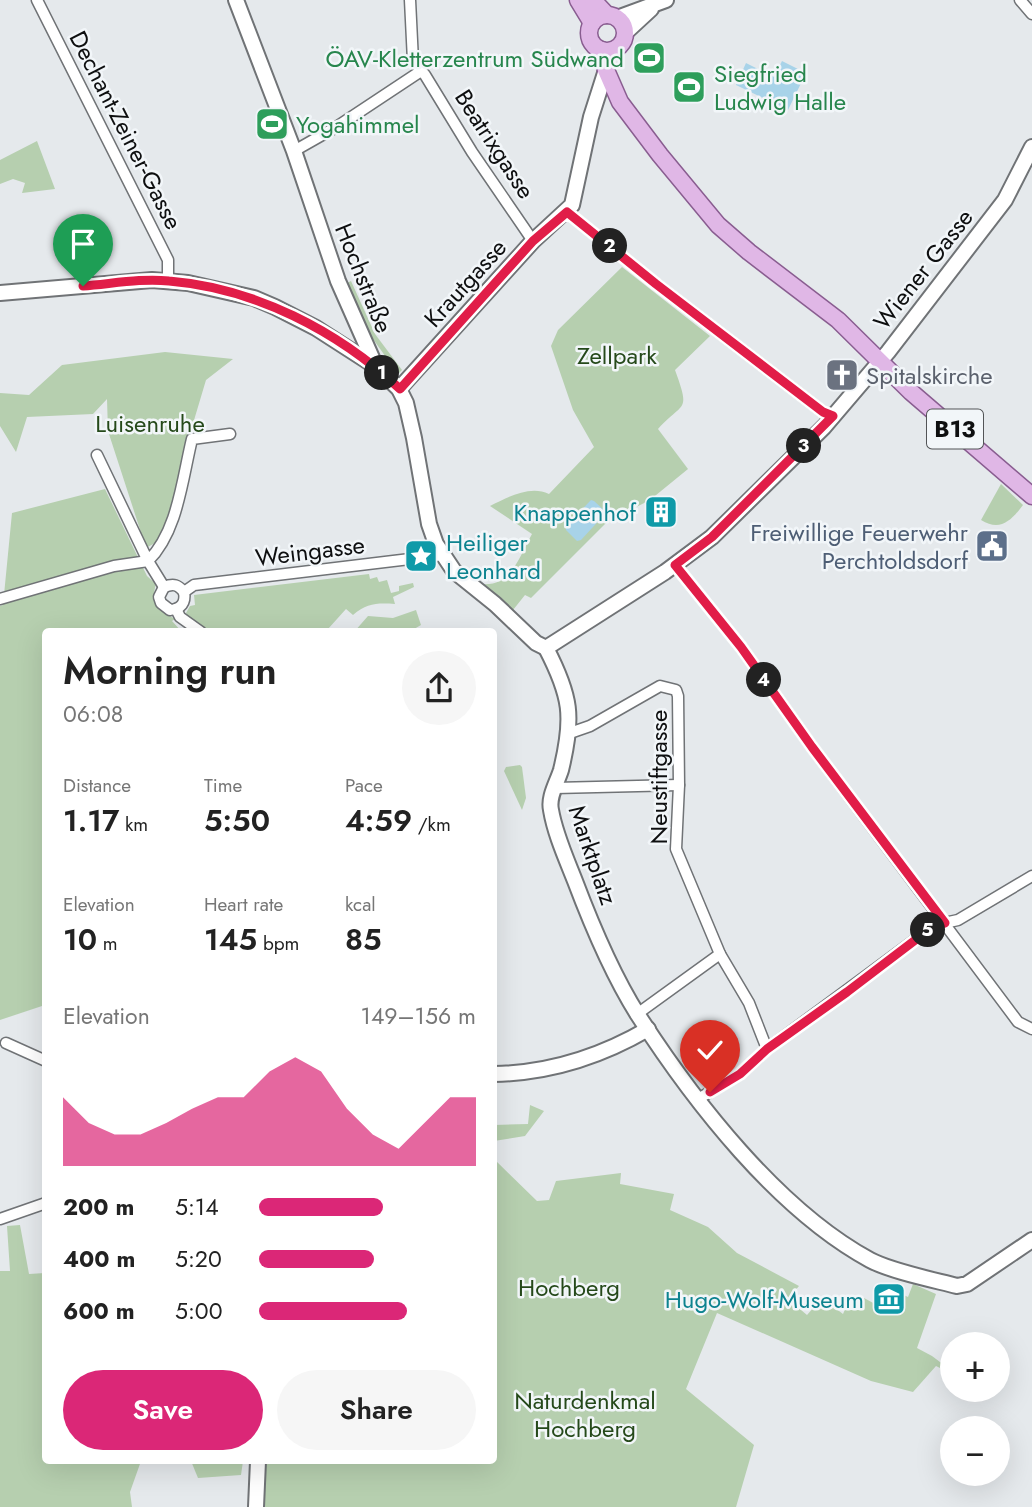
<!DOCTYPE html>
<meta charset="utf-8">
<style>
body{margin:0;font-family:Jost,sans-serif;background:#f6f6f6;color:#222;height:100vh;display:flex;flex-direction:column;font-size:26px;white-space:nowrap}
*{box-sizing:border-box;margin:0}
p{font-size:23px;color:#767676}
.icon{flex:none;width:38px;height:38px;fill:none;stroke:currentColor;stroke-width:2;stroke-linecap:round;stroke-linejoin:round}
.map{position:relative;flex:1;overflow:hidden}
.sheet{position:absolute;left:42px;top:628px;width:455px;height:836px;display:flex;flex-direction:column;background:#fff;border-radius:7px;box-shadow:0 7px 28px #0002}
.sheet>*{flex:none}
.buttons{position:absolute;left:940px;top:1332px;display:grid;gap:14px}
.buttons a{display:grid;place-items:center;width:70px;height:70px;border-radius:50%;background:#fff;box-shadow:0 7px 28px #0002;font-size:35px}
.pin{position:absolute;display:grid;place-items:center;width:60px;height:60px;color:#fff;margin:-72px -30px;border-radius:50% 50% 50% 0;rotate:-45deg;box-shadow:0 0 7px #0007}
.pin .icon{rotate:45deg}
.km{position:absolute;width:35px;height:35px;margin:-18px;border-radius:50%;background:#222;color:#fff;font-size:19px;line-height:35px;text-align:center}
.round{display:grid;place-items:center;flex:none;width:74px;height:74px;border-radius:37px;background:#f6f6f6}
.summary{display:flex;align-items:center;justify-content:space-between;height:119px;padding:0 21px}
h1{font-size:38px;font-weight:600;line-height:52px}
.stats{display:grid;grid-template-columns:repeat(3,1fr);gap:10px;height:119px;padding:7px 21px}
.stats div{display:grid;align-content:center}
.stats b{font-size:30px;font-weight:600}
.stats small{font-size:19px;font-weight:400}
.stats p{font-size:19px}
.chart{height:196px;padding:14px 21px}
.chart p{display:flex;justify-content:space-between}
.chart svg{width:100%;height:126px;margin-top:7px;fill:#db2777;opacity:.7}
.button{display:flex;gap:14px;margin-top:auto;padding:14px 21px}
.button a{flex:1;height:80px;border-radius:42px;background:#db2777;color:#fff;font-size:28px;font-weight:600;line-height:80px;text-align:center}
.button a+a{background:#f6f6f6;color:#222}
ul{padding:0 21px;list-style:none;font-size:23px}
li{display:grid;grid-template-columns:112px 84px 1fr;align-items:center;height:52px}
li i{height:18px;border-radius:9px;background:#db2777}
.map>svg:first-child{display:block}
.green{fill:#b6cfaf}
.water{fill:#a8d3e9}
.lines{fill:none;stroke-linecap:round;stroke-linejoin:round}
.street-casing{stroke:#707376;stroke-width:13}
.secondary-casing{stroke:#707376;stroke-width:18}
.primary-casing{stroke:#895d90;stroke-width:19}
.street{stroke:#fff;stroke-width:10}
.secondary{stroke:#fff;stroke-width:14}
.primary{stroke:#e0b7e6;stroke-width:16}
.route-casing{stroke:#fff;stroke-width:14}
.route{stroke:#e11d48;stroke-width:9}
.labels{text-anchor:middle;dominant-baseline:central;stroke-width:5;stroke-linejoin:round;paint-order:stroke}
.shield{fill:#f2f6f9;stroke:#525456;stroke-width:2}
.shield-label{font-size:23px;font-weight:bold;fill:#0e0f10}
.leisure-label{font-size:24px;fill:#27864d;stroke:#f2f6f9;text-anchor:start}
.street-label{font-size:24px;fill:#0e0f10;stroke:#f2f6f9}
.park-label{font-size:24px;fill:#25491a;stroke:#f2f6f9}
.worship-label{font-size:24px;fill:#5b616d;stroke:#f2f6f9;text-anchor:start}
.culture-label{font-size:24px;fill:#0d838f;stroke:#f2f6f9;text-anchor:end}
.service-label{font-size:24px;fill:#4e5e75;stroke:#f2f6f9;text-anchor:end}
</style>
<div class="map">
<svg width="1032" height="1507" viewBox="0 0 1032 1507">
<rect width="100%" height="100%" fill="#e5e9ec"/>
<g class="green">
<path d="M37,141L55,189L22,193L25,183L13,179L0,184V160Z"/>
<path d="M622,267L710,336L675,370C691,414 683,401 658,429L688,469L650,500L607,522L531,598L525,595L513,610L480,584C511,588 519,557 532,534L490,506C508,497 530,485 549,494L594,447L573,410L551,346L558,330Z"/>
<path d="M351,281L375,334L402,370L398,374L373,339L347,283Z"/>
<path d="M165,352L233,359L206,380L189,437L164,538L146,548L108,431L107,399L93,414L27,417L16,452L0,426V393L29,395L62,365Z"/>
<path d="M1001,484L1023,505C1011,521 1000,532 981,520Z"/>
<path d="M105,489L147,576L156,584C150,605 158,609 175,619L172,621L182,632H46L45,1005L0,1020V606L3,605L12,513Z"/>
<path d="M369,574L370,579L377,577L379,582L387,580L391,593L399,591V586L413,583L414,587L393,597L395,604C377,603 367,603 353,615L346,609L328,629L330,632H209L187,617L186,613L190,606L195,605L194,595Z"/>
<path d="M416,610L421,625L409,632H354L368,616L393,618Z"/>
<path d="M520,765L522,767L526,798L522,810L504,771L506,767Z"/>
<path d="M530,1105L544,1111L525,1136L494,1141V1125L528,1124Z"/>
<path d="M494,1159L537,1201L549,1200L556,1181L621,1173L620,1184L674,1194L670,1210L708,1227L737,1253L799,1286L788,1299L807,1315L822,1298L843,1314L849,1300L859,1306L864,1298L888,1311L897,1292L908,1297L913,1284L936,1294L917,1348L932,1356L952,1371V1374L936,1366L913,1392L871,1381L717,1313L686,1389L754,1445L736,1507H265V1461H494Z"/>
<path d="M20,1225L29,1274L45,1273L46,1461H141L130,1492L132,1507H0V1271H10L7,1226Z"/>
<path d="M191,1461H243L241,1475L198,1478Z"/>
</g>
<g class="water">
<path d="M782,61L806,73L788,110L736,85L746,63L774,77Z"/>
<path d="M591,500L594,501L605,511V514L581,540L577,541L566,530V526Z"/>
</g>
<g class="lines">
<defs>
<g id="street">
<path d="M37,0L168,260V280"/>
<path d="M410,0L413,61L425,75L472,152L533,241"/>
<path d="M1020,0L1032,14"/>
<path d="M294,151L338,126L421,71"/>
<path d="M567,212L656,284L823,412L833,417"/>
<path d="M97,455L148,561C178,531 182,480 192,439L230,434"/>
<path d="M675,565L741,647L812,747L1018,1022L1032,1029"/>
<path d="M164,587L159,597L161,603L170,610C181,609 186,603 184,592"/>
<path d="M164,587C174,583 178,585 184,592"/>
<path d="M184,592L194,585L443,555"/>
<path d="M0,599L114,566L148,561L164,587"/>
<path d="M176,609L180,617L201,632"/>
<path d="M567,734L590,726L660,686L676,690L678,696L679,785L676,849L720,954L749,1003L767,1049"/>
<path d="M555,788L679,785"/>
<path d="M637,1014L720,954"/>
<path d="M6,1043L46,1061"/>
<path d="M698,1099L740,1074L767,1049L935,925L958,920L1032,876"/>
<path d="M0,1219L46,1203"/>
</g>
<g id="secondary">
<path d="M236,0L294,151L338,281L376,367L399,389L406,403L414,438L429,524L436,544L454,571L495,604L536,643L546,648"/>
<path d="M617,18L666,0"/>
<path d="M625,33L651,9"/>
<path d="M0,293L152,280L188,283L254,298L275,307L316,328L375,366"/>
<path d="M399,389L533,241L572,205L591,117L606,70"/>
<path d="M546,648C571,696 574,717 561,770C557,783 548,797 551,810C555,834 566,858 575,881C592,926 612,974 638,1015C694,1102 778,1210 870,1260C890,1271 934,1280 957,1286L967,1284L1032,1240"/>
<path d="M546,648L665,572L712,537L824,427L888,352L1005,200L1032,147"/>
<path d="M494,1074C549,1073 600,1057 648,1029"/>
<path d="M256,1507L258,1461"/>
</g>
<g id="primary">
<path d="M578,0L592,23"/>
<path d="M593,0L607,15"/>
<circle cx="607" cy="33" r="18"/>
<path d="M601,50L606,70L620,102L660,155L718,225L749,252L838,320L911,392L1032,496"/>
</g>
</defs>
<use href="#street" class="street-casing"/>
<use href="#secondary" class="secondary-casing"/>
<use href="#primary" class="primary-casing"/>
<use href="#street" class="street"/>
<use href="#secondary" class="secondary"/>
<use href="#primary" class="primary"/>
</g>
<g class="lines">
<defs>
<path id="route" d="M83,286C111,284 141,278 169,281C255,288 338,331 400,389L533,241L567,212L656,284L823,412L833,416L712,537L675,565L741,647L812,747L945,923L935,925L847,992L767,1049L740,1074L710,1092"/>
</defs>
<use href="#route" class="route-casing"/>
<use href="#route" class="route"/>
</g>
<defs>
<symbol id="stadium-square" viewBox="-11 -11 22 22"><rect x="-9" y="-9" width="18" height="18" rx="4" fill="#2e9e5b" stroke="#f2f6f9"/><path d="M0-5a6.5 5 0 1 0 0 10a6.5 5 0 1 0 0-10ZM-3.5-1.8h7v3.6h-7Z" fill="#fff"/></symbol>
<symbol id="church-square" viewBox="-11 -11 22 22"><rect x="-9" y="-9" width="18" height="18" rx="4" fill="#6b7280" stroke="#f2f6f9"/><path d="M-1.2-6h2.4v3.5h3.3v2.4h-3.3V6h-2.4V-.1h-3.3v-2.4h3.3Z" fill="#fff"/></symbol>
<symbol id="building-square" viewBox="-11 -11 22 22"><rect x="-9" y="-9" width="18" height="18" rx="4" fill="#0f9aa8" stroke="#f2f6f9"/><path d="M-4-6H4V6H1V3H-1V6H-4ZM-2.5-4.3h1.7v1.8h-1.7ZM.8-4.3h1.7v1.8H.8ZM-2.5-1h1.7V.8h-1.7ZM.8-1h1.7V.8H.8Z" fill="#fff"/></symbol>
<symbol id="civic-square" viewBox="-11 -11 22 22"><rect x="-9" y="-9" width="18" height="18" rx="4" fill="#5c6f8a" stroke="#f2f6f9"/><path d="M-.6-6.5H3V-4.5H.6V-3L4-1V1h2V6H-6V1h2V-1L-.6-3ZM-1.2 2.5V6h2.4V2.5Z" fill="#fff"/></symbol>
<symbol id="sight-square" viewBox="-11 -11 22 22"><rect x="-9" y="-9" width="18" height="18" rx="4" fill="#0f9aa8" stroke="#f2f6f9"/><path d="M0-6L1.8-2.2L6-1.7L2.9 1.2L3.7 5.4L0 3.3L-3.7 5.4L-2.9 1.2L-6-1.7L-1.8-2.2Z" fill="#fff"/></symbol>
<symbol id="museum-square" viewBox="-11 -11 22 22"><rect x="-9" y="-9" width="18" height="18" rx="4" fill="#0f9aa8" stroke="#f2f6f9"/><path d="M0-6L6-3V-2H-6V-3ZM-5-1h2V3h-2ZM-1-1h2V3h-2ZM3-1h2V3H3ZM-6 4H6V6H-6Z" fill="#fff"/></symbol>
</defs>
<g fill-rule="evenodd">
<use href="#stadium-square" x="630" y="39" width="38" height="38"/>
<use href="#stadium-square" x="670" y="68" width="38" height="38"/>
<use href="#stadium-square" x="253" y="105" width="38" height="38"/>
<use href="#church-square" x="823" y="356" width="38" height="38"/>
<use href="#building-square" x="642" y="493" width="38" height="38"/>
<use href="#civic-square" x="973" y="527" width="38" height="38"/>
<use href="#sight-square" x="402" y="537" width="38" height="38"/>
<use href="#museum-square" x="870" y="1280" width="38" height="38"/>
</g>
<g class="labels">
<rect class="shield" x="927" y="409.5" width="56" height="39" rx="5"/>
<g class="shield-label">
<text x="955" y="429">B13</text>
</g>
<g class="leisure-label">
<text x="624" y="58" text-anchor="end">ÖAV-Kletterzentrum Südwand</text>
<text x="714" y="73">Siegfried<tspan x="714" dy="28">Ludwig Halle</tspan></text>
<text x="296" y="124">Yogahimmel</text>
</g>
<g class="street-label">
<text transform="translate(126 130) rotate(63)">Dechant-Zeiner-Gasse</text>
<text transform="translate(495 144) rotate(57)">Beatrixgasse</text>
<text transform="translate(923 269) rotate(-52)">Wiener Gasse</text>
<text transform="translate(364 278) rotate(68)">Hochstraße</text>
<text transform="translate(465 283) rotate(-48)">Krautgasse</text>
<text transform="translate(310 551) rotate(-7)">Weingasse</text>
<text transform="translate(658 777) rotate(-90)">Neustiftgasse</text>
<text transform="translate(593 855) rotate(71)">Marktplatz</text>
</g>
<g class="park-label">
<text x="617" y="355">Zellpark</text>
<text x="150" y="423">Luisenruhe</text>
<text x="569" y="1287">Hochberg</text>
<text x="585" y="1400">Naturdenkmal<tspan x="585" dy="28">Hochberg</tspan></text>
</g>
<g class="worship-label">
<text x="866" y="375">Spitalskirche</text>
</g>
<g class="culture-label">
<text x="636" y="512">Knappenhof</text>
<text x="446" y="542" text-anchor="start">Heiliger<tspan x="446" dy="28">Leonhard</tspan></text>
<text x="864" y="1299">Hugo-Wolf-Museum</text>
</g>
<g class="service-label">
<text x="968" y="532">Freiwillige Feuerwehr<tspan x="968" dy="28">Perchtoldsdorf</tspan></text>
</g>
</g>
</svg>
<div class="buttons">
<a>+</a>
<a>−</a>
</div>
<div class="pin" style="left:83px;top:286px;background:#1e9e55"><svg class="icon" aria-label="arrive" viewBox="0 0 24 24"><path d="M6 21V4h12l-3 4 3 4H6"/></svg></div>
<div class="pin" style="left:710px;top:1092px;background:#d93025"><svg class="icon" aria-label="check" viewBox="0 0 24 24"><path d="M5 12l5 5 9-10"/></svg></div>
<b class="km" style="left:382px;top:373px">1</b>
<b class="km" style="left:610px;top:246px">2</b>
<b class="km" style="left:804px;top:446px">3</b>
<b class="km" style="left:764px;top:680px">4</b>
<b class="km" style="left:928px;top:930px">5</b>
<section class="sheet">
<div class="summary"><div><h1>Morning run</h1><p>06:08</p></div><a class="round"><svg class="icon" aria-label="share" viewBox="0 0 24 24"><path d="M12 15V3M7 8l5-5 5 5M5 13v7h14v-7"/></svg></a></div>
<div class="stats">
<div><p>Distance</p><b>1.17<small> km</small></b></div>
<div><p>Time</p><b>5:50</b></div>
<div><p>Pace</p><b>4:59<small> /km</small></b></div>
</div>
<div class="stats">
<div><p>Elevation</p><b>10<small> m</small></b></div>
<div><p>Heart rate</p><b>145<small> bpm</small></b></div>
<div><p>kcal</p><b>85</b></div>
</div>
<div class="chart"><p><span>Elevation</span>149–156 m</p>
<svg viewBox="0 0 160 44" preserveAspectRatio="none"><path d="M0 44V20L10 29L20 33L30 33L40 29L50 24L60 20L70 20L80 11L90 6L100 11L110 24L120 33L130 38L140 29L150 20L160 20V44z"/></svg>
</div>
<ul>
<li><b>200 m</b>5:14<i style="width:57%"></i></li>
<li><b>400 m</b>5:20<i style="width:53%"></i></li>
<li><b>600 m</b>5:00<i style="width:68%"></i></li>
</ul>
<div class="button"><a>Save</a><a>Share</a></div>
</section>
</div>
